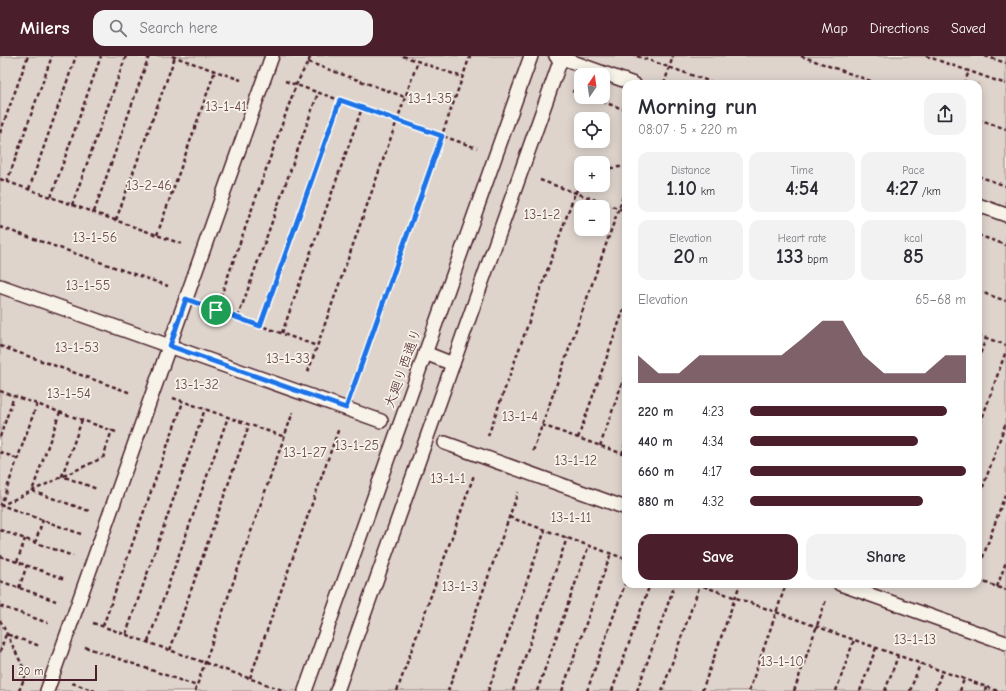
<!DOCTYPE html>
<meta charset="utf-8">
<style>
body{margin:0;font-family:"Comic Neue","Klee One",sans-serif;background:#f2f2f3;color:#2b2b33;height:100vh;display:flex;flex-direction:column;font-size:15px;white-space:nowrap}
*{box-sizing:border-box;margin:0}
p{font-size:13px;color:#7c7c81}
.icon{flex:none;width:22px;height:22px;fill:none;stroke:currentColor;stroke-width:2;stroke-linecap:round;stroke-linejoin:round}
.map{position:relative;flex:1;overflow:hidden}
.sheet{position:absolute;left:622px;top:24px;width:360px;height:508px;display:flex;flex-direction:column;background:#fff;border-radius:12px;box-shadow:0 2px 10px #0003}
.sheet>*{flex:none}
.needle{width:26px;rotate:13deg}
.buttons{position:absolute;left:574px;top:12px;display:grid;gap:8px}
.buttons a{display:grid;place-items:center;width:36px;height:36px;border-radius:8px;background:#fff;box-shadow:0 2px 10px #0003;font-size:20px}
.scale{position:absolute;left:12px;bottom:10px;width:85px;box-sizing:border-box;padding-left:4px;border:2px solid #4a1f2b;border-top:0;font-size:11px;line-height:14px;white-space:nowrap;color:#4a1f2b;-webkit-text-stroke:3px #f7f3e8;paint-order:stroke}
.pin{position:absolute;display:grid;place-items:center;width:34px;height:34px;color:#fff;margin:-17px;border:2px solid #fff;border-radius:50%;box-shadow:0 1px 4px #0007}
.round{display:grid;place-items:center;flex:none;width:42px;height:42px;border-radius:12px;background:#f2f2f3}
.summary{display:flex;align-items:center;justify-content:space-between;height:68px;padding:0 16px}
h1{font-size:22px;font-weight:800;line-height:30px}
.figures{display:grid;grid-template-columns:repeat(3,1fr);gap:6px;height:68px;padding:4px 16px}
.figures div{display:grid;align-content:center;border-radius:10px;background:#f2f2f3;text-align:center}
.figures b{font-size:20px;font-weight:800}
.figures small{font-size:11px;font-weight:400}
.figures p{font-size:11px}
.chart{height:112px;padding:8px 16px}
.chart p{display:flex;justify-content:space-between}
.chart svg{width:100%;height:72px;margin-top:4px;fill:#4a1f2b;opacity:.7}
.primary-button{display:flex;gap:8px;margin-top:auto;padding:8px 16px}
.primary-button a{flex:1;height:46px;border-radius:12px;background:#4a1f2b;color:#fff;font-size:16px;font-weight:800;line-height:46px;text-align:center}
.primary-button a+a{background:#f2f2f3;color:#2b2b33}
ul{padding:0 16px;list-style:none;font-size:13px}
li{display:grid;grid-template-columns:64px 48px 1fr;align-items:center;height:30px}
li i{height:10px;border-radius:5px;background:#4a1f2b}
header{display:flex;align-items:center;gap:24px;box-sizing:border-box;height:56px;padding:0 20px;background:#4a1f2b;color:#fff}
header strong{font-size:19px}
nav{display:flex;gap:22px;margin-inline-start:auto;font-size:14px}
.search{width:280px;height:36px;background:#f2f2f3;display:flex;align-items:center;gap:10px;box-sizing:border-box;padding:0 14px;border-radius:12px;color:#7c7c81;font-size:15px}
.map>svg:first-child{display:block}
.green{fill:#ded4cc;stroke:#947a7c;fill-rule:evenodd}
.lines{fill:none;stroke-linecap:round;stroke-linejoin:round}
.service-casing{stroke:#4a1f2b;stroke-width:16}
.path{stroke:#4a1f2b;stroke-width:2.5;stroke-dasharray:4 3;stroke-linecap:butt}
.service{stroke:#f7f3e8;stroke-width:13}
.route-casing{stroke:#fff;stroke-width:8}
.route{stroke:#1a73e8;stroke-width:5}
.labels{text-anchor:middle;dominant-baseline:central;stroke-width:3.5;stroke-linejoin:round;paint-order:stroke}
.park-label{font-size:14px;fill:#6f4c53;stroke:#f7f3e8}
.street-label{font-size:14px;fill:#4a1f2b;stroke:#f7f3e8}
</style>
<header>
<strong>Milers</strong>
<div class="search"><svg class="icon" aria-label="search" viewBox="0 0 24 24"><circle cx="10" cy="10" r="6"/><path d="M15 15l6 6"/></svg>Search here</div>
<nav><a>Map</a><a>Directions</a><a>Saved</a></nav>
</header>
<div class="map">
<svg width="1006" height="635" viewBox="0 0 1006 635">
<rect width="100%" height="100%" fill="#f7f3e8"/>
<filter id="ink" filterUnits="userSpaceOnUse"><feTurbulence type="fractalNoise" baseFrequency=".025" numOctaves="2"/><feDisplacementMap in="SourceGraphic" scale="8" xChannelSelector="R" yChannelSelector="G"/><feConvolveMatrix kernelMatrix="1 2 1 2 8 2 1 2 1" color-interpolation-filters="sRGB"/></filter>
<g filter="url(#ink)">
<path class="green" d="M0,0H1006V635H0ZM581,19H603V41H581ZM626,28H978V528H626ZM581,63H603V85H581ZM581,107H603V129H581ZM581,151H603V173H581Z"/>
<g class="lines">
<defs>
<g id="service">
<path d="M556,0L634,28"/>
<path d="M978,149L1006,159"/>
<path d="M0,230L381,365"/>
<path d="M425,297L453,308"/>
<path d="M445,387L626,452"/>
<path d="M840,528L1006,587"/>
<path d="M47,635L272,0"/>
<path d="M305,635L531,0"/>
<path d="M337,635L562,0"/>
</g>
</defs>
<use href="#service" class="service-casing"/>
<g class="path">
<path d="M172,0L241,24"/>
<path d="M403,0L462,21"/>
<path d="M637,0L717,28"/>
<path d="M801,0L879,28"/>
<path d="M926,0L1006,28"/>
<path d="M985,0L1006,7"/>
<path d="M308,6L405,41"/>
<path d="M285,25L477,92"/>
<path d="M664,28L673,0"/>
<path d="M964,28L969,15"/>
<path d="M572,35L581,38"/>
<path d="M589,41L626,54"/>
<path d="M978,63L1006,73"/>
<path d="M0,77L28,0"/>
<path d="M603,113L619,111H626"/>
<path d="M978,120L1006,130"/>
<path d="M0,123L182,188"/>
<path d="M540,124L626,155"/>
<path d="M7,126L52,0"/>
<path d="M29,133L76,0"/>
<path d="M51,141L101,0"/>
<path d="M72,149L126,0"/>
<path d="M94,156L149,0"/>
<path d="M116,164L175,1"/>
<path d="M0,171L168,230"/>
<path d="M157,179L215,15"/>
<path d="M978,179L1006,189"/>
<path d="M978,235L1006,245"/>
<path d="M205,250L317,290"/>
<path d="M216,254L296,29L311,0"/>
<path d="M238,261L318,37"/>
<path d="M260,269L340,44"/>
<path d="M282,277L362,52"/>
<path d="M978,279L1006,289"/>
<path d="M0,290L131,337"/>
<path d="M978,304L986,282"/>
<path d="M308,316L418,5"/>
<path d="M352,333L470,0"/>
<path d="M0,335L116,376"/>
<path d="M173,342L285,381"/>
<path d="M37,348L1,449L81,478"/>
<path d="M60,356L32,435L89,455"/>
<path d="M82,364L62,420L97,433"/>
<path d="M542,369L626,399"/>
<path d="M978,374L1006,295"/>
<path d="M488,380L575,137L581,129"/>
<path d="M0,381L14,340"/>
<path d="M578,382L626,247"/>
<path d="M600,390L626,316"/>
<path d="M533,395L626,132"/>
<path d="M0,396L18,403"/>
<path d="M622,398L626,385"/>
<path d="M103,402L112,374"/>
<path d="M978,445L1006,366"/>
<path d="M0,450L102,402"/>
<path d="M509,461L626,503"/>
<path d="M0,474L73,500"/>
<path d="M35,487L43,464"/>
<path d="M0,500L65,523"/>
<path d="M17,506L25,483"/>
<path d="M978,515L1006,436"/>
<path d="M978,524L1006,534"/>
<path d="M0,525L56,545"/>
<path d="M697,528L998,635"/>
<path d="M997,531L1006,506"/>
<path d="M19,532L27,509"/>
<path d="M0,550L48,567"/>
<path d="M0,564L26,617"/>
<path d="M93,567L285,635"/>
<path d="M103,570L183,346"/>
<path d="M126,578L205,353"/>
<path d="M148,586L228,361"/>
<path d="M85,591L197,630"/>
<path d="M170,594L249,369"/>
<path d="M0,596L6,578L40,590"/>
<path d="M250,622L339,372"/>
<path d="M72,627L95,635"/>
<path d="M19,635L26,618"/>
<path d="M195,635L293,356"/>
<path d="M397,635L474,419"/>
<path d="M448,635L518,436"/>
<path d="M488,635L545,474"/>
<path d="M513,635L567,482"/>
<path d="M537,635L589,489"/>
<path d="M562,635L611,497"/>
<path d="M587,635L626,525"/>
<path d="M612,635L650,528"/>
<path d="M637,635L675,528"/>
<path d="M662,635L700,529"/>
<path d="M702,635L740,528"/>
<path d="M749,635L786,528"/>
<path d="M794,635L826,544"/>
<path d="M836,635L854,584"/>
<path d="M860,635L876,592"/>
<path d="M885,635L898,600"/>
<path d="M910,635L920,608"/>
<path d="M935,635L942,615"/>
<path d="M960,635L964,623"/>
<path d="M985,635L986,631"/>
</g>
<use href="#service" class="service"/>
</g>
</g>
<g class="lines" filter="url(#ink)">
<defs>
<path id="route" d="M340,44L442,80L346,352L170,290L186,243L260,270Z"/>
</defs>
<use href="#route" class="route-casing"/>
<use href="#route" class="route"/>
</g>
<g class="labels">
<g class="park-label">
<text x="430" y="42">13-1-35</text>
<text x="226" y="50">13-1-41</text>
<text x="149" y="129">13-2-46</text>
<text x="542" y="158">13-1-2</text>
<text x="95" y="181">13-1-56</text>
<text x="88" y="229">13-1-55</text>
<text x="77" y="291">13-1-53</text>
<text x="288" y="302">13-1-33</text>
<text x="197" y="328">13-1-32</text>
<text x="69" y="337">13-1-54</text>
<text x="520" y="360">13-1-4</text>
<text x="357" y="389">13-1-25</text>
<text x="305" y="396">13-1-27</text>
<text x="576" y="404">13-1-12</text>
<text x="448" y="422">13-1-1</text>
<text x="571" y="461">13-1-11</text>
<text x="460" y="530">13-1-3</text>
<text x="915" y="583">13-1-13</text>
<text x="782" y="605">13-1-10</text>
</g>
<g class="street-label">
<text transform="translate(403 312) rotate(-70)">大廻り西通り</text>
</g>
</g>
</svg>
<div class="buttons">
<a><svg class="needle" viewBox="-14 -14 28 28"><path d="M0-13l5 13h-10z" fill="#e53935"/><path d="M0 13l5-13h-10z" fill="#7c7c81"/></svg></a>
<a><svg class="icon" aria-label="locate" viewBox="0 0 24 24"><circle cx="12" cy="12" r="6"/><path d="M12 2v4M12 18v4M2 12h4M18 12h4"/></svg></a>
<a>+</a>
<a>−</a>
</div>
<div class="scale">20 m</div>
<div class="pin" style="left:216px;top:254px;background:#1e9e55"><svg class="icon" aria-label="arrive" viewBox="0 0 24 24"><path d="M6 21V4h12l-3 4 3 4H6"/></svg></div>
<section class="sheet">
<div class="summary"><div><h1>Morning run</h1><p>08:07 · 5 × 220 m</p></div><a class="round"><svg class="icon" aria-label="share" viewBox="0 0 24 24"><path d="M12 15V3M7 8l5-5 5 5M5 13v7h14v-7"/></svg></a></div>
<div class="figures">
<div><p>Distance</p><b>1.10<small> km</small></b></div>
<div><p>Time</p><b>4:54</b></div>
<div><p>Pace</p><b>4:27<small> /km</small></b></div>
</div>
<div class="figures">
<div><p>Elevation</p><b>20<small> m</small></b></div>
<div><p>Heart rate</p><b>133<small> bpm</small></b></div>
<div><p>kcal</p><b>85</b></div>
</div>
<div class="chart"><p><span>Elevation</span>65–68 m</p>
<svg viewBox="0 0 160 44" preserveAspectRatio="none"><path d="M0 44V27L10 38L20 38L30 27L40 27L50 27L60 27L70 27L80 17L90 6L100 6L110 27L120 38L130 38L140 38L150 27L160 27V44z"/></svg>
</div>
<ul>
<li><b>220 m</b>4:23<i style="width:91%"></i></li>
<li><b>440 m</b>4:34<i style="width:78%"></i></li>
<li><b>660 m</b>4:17<i style="width:100%"></i></li>
<li><b>880 m</b>4:32<i style="width:80%"></i></li>
</ul>
<div class="primary-button"><a>Save</a><a>Share</a></div>
</section>
</div>
